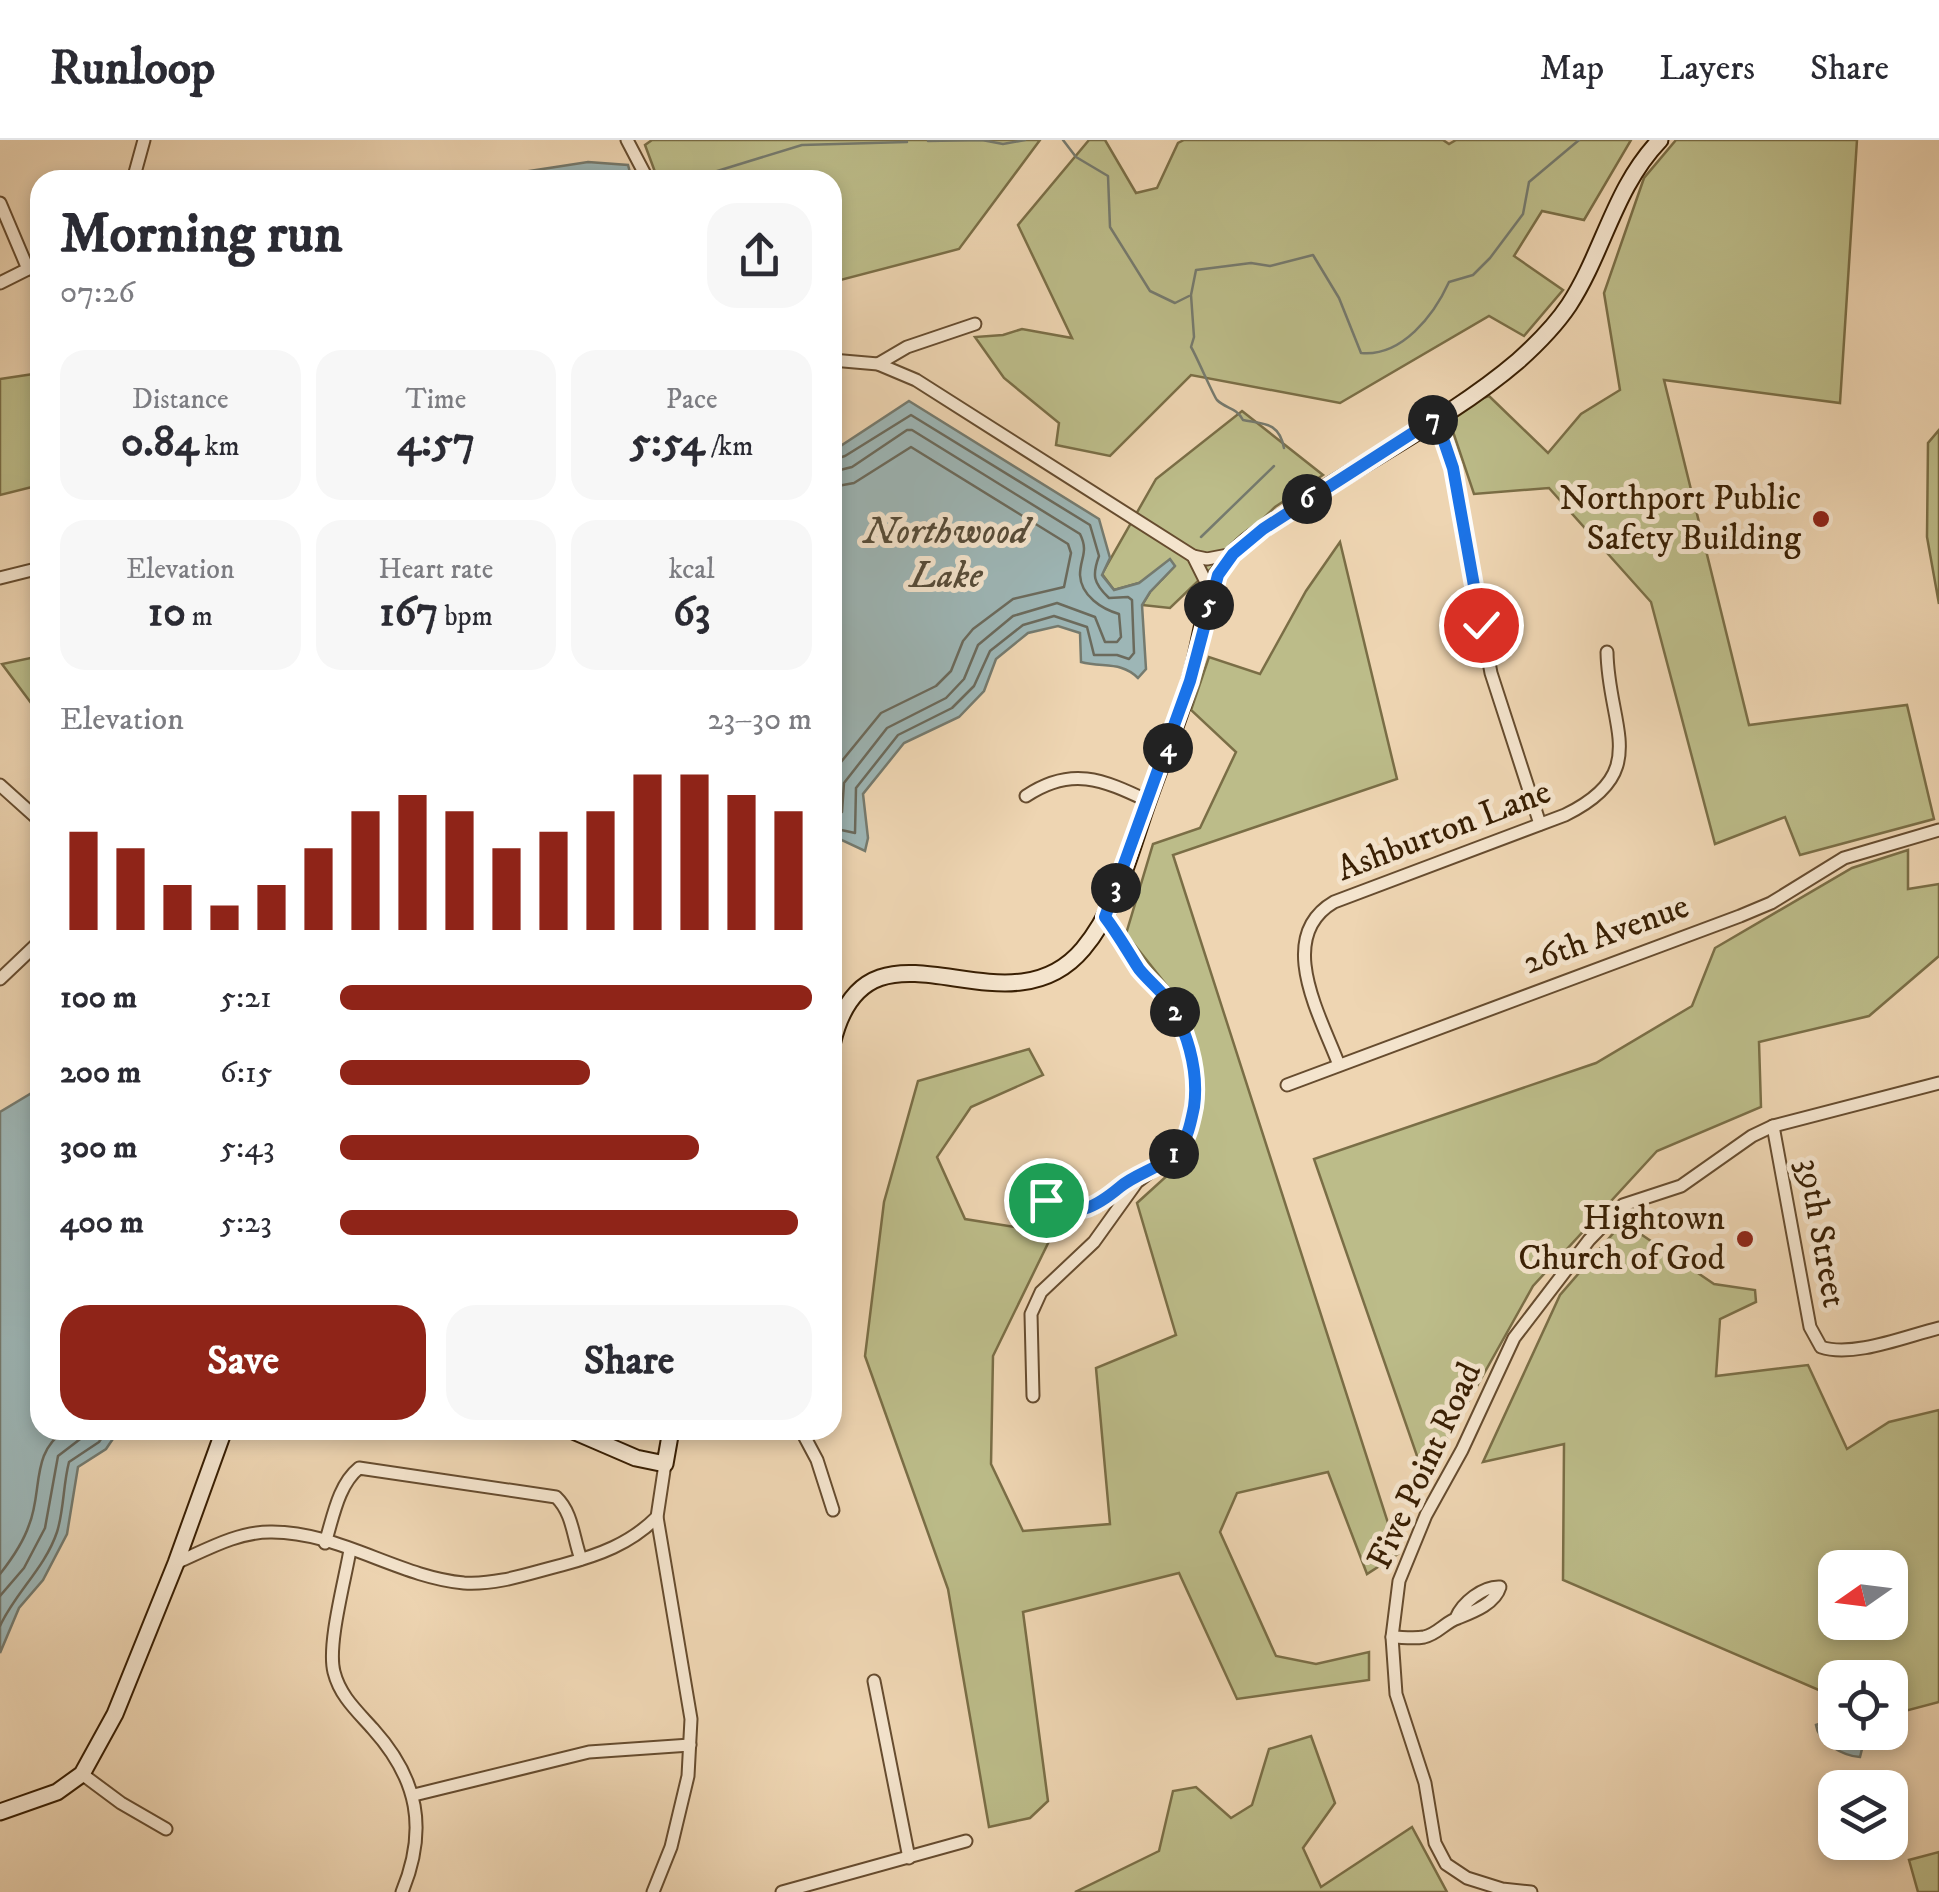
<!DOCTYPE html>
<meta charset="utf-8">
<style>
body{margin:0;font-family:"IM FELL DW Pica",serif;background:#f7f7f7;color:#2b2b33;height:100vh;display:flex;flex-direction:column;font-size:38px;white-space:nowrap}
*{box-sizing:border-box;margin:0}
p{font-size:32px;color:#7c7c81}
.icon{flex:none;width:55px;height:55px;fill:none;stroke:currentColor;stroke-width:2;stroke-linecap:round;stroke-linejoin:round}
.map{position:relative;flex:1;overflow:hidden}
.side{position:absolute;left:30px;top:30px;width:812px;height:1270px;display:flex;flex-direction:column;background:#fff;border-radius:30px;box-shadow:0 5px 15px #0003}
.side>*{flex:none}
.needle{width:65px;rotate:256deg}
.fabs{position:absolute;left:1818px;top:1410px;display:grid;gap:20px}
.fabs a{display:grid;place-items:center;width:90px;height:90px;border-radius:20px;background:#fff;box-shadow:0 5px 15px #0003;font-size:50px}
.pin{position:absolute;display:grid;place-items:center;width:85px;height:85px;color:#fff;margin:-42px;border:5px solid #fff;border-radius:50%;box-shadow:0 2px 10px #0007}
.km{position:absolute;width:50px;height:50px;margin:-25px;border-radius:50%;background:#222;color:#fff;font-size:28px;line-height:50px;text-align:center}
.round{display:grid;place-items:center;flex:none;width:105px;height:105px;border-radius:30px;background:#f7f7f7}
.headline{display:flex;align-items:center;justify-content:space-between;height:170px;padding:0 30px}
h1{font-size:55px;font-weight:800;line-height:75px}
.figures{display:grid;grid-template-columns:repeat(3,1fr);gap:15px;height:170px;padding:10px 30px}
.figures div{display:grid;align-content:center;border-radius:25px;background:#f7f7f7;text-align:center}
.figures b{font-size:42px;font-weight:800}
.figures small{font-size:28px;font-weight:400}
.figures p{font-size:28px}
.chart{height:280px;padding:20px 30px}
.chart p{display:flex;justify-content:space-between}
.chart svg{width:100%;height:180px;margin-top:10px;stroke:#8f2418;stroke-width:6}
.cta{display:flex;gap:20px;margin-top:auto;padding:20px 30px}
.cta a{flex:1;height:115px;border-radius:30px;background:#8f2418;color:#fff;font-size:40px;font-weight:800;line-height:115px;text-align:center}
.cta a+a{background:#f7f7f7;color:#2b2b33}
ul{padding:0 30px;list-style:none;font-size:32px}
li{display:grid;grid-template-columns:160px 120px 1fr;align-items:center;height:75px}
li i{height:25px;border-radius:12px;background:#8f2418}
header{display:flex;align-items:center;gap:60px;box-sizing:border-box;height:140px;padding:0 50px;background:#fff;border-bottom:2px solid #e1e1e2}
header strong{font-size:48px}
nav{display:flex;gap:55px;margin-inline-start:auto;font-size:35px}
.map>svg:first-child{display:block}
.green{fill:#bcbc89;stroke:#7a6e46;stroke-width:2.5;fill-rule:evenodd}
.water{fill:#9db6b6;stroke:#757a6e;stroke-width:2.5}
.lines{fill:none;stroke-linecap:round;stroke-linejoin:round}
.shore{stroke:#6b6a5c;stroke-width:2.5}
.stream{stroke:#757a6e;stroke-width:2.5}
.street-casing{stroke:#664c2f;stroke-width:15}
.secondary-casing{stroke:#391f03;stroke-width:19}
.street{stroke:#f4e4cd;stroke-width:11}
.secondary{stroke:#f4e4cd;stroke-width:15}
.route-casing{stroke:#fff;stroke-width:20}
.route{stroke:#1a73e8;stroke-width:12}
.poi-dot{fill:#8f2418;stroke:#f4e4cd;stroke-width:4}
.labels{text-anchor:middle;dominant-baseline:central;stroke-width:10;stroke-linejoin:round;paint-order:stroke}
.poi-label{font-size:35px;fill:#391f03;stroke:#f4e4cd;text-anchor:end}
.street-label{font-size:35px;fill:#391f03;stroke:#f4e4cd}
.water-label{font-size:38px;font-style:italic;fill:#574c39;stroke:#f4e4cd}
</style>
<header>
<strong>Runloop</strong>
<nav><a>Map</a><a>Layers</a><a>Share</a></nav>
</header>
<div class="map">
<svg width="1939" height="1752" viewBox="0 0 1939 1752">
<rect width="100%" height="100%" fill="#eed5b2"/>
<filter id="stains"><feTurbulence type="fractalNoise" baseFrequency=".002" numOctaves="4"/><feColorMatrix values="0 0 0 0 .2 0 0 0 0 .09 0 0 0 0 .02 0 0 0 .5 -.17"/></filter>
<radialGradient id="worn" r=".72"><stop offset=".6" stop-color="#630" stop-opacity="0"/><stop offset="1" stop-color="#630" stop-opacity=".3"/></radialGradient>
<g class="green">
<path d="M652,0H1040L959,109L833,142L832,40H658L645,5Z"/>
<path d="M1089,0H1105L1136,53L1157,48L1178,3L1184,0H1443L1449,4L1456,0H1631L1584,80L1542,71L1514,116L1563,150L1524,196L1489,176L1340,263L1191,235L1110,316L1056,305L1059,283L1004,238L975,197L1003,195L1022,189L1072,198L1018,85Z"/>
<path d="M1676,0H1857L1840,263L1664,240L1749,585L1907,565L1934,679L1800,715L1785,677L1715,704L1651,462L1549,348L1474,354L1446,271L1489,256L1548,313L1581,274L1620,250L1604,153L1644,38Z"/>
<path d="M40,233V345L0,355V239Z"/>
<path d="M1242,271L1323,335L1275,367L1170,468L1142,465L1150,452L1175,426L1139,443L1114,450L1102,434L1156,339Z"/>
<path d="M1939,290V464L1927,397L1928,303Z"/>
<path d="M1340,402L1397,639L1173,715L1398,1414L1367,1434L1328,1332L1237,1353L1220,1392L1276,1516L1316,1524L1369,1512V1540L1237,1559L1179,1433L1023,1472L1048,1661L1030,1678L989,1687L948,1449L865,1216L884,1062L918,941L1029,909L1043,935L971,967L937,1017L965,1079L1053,1093L993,1216L991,1324L1023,1391L1110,1384L1096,1228L1176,1195L1137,1063L1191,1014L1201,927L1171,851L1126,794L1153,704L1200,688L1236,612L1191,570L1209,517L1260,534L1306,451Z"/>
<path d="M40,516V575L2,524Z"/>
<path d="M1908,710V749L1939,744V816L1869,876L1759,902L1761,967L1657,1011L1533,1146L1425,1339L1314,1019L1596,923L1692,866L1715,808L1852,728Z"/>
<path d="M1623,1082L1714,1144L1755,1150L1756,1162L1720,1179L1716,1236L1808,1225L1847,1309L1889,1282L1939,1270V1562L1890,1575V1538H1835V1557L1563,1440L1564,1304L1483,1322L1560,1155ZM1835,1428H1890V1482H1835Z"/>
<path d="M1311,1596L1335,1663L1303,1708L1321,1747L1412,1687L1447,1752H1075L1159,1711L1173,1651L1196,1647L1231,1678L1252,1665L1269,1609Z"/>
<path d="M1939,1712V1752H1918L1909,1720Z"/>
</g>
<g class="water">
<path d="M588,22L628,25L632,40H503L523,32Z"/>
<path d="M909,261L1099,379L1110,418L1102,435L1114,450L1139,443L1170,419L1175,426L1150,452L1142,465L1146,529L1138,538C1121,521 1103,528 1081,522L1080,493L1058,486L1028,493L996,519L984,551L959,577L904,603L863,654L868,698L865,711L833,696V311Z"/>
<path d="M40,948V1290H119L106,1309L78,1327L67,1394L43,1440L19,1468L0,1513V972Z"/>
<path d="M1835,1579V1592L1860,1593L1862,1609L1860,1617C1843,1616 1818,1602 1816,1585Z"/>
</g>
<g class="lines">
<g class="shore">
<path d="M832,320L845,316L911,275L1090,385L1099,416C1092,435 1093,443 1109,458L1128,457L1132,460L1134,513L1129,519L1117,515H1094L1087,487L1054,476L1023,485L990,511L974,546L952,568L898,595L856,648L855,693L832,688"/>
<path d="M832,332L852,327L907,290H912L1080,394C1089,412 1080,418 1080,435C1081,456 1102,469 1119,474L1121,497L1117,502H1105L1095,477L1057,463L1013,476L978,505L964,539L946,558L887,588L844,643L842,672L832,675"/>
<path d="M832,347L854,343L911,307L1068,404L1071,413L1064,447L1013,459L973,489L963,501L951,531L936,546L881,573L832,633"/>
<path d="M0,1434C11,1420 23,1403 29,1385C43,1351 30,1312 66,1290"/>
<path d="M0,1456L24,1428L45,1388L58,1316L92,1290"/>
<path d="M0,1486C15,1453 45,1428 57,1392C64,1370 63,1345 69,1322L99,1302L107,1290"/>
</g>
<g class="stream">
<path d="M1063,0L1076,17L1108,36L1110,87L1150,151L1175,163L1189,156"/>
<path d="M928,1L982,0L1003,4L1025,0"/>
<path d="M688,40L802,5L907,2"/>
<path d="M1284,308C1279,282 1264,284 1243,280C1236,267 1226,269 1217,260C1214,257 1196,215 1191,207L1194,197L1191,155L1196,130L1251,123L1270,126L1313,115L1339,158L1361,213C1402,217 1434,175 1449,142L1473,135L1490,118L1523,74L1529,42L1579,0"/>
<path d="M1201,397L1274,326"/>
</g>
<defs>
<g id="street">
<path d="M627,0L648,40"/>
<path d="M133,40L144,0"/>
<path d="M0,63L28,129"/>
<path d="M0,143L40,123"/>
<path d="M832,220L878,224L916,240L1193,416L1211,452"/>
<path d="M878,224L907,207L975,184"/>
<path d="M1436,278L1453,328L1491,533L1540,684"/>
<path d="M1193,416L1207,419L1233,414"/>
<path d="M0,438L40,428"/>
<path d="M0,645L40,681"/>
<path d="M1026,656C1071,626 1102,639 1148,661"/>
<path d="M0,839L40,801"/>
<path d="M1339,925C1321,877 1274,797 1334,762L1565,675C1653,632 1608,587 1607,512"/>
<path d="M1287,945L1740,776L1771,763L1844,718L1939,690"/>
<path d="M1773,986L1810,1187L1821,1207C1853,1218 1906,1196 1939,1188"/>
<path d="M1029,1046C1052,1066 1078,1082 1106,1060C1117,1051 1125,1043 1138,1037"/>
<path d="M1033,1256L1031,1174L1041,1152L1094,1102L1137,1042L1176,1012L1192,979L1196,954L1189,907L1175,873L1137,825L1105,777"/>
<path d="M801,1290L817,1320L833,1370"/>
<path d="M325,1403C333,1378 338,1345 359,1328L556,1357C573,1373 573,1398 581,1419"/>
<path d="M350,1410C345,1440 327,1505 334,1532C340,1556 357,1571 373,1589C418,1639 428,1689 402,1752"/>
<path d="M176,1423C206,1410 237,1392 270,1392C338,1391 398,1437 464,1443C498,1445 530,1433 562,1425C599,1415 630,1404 657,1377"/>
<path d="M1392,1497C1402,1497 1413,1499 1424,1497C1438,1494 1445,1482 1458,1478C1473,1472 1495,1464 1500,1447C1483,1446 1462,1463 1456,1478"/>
<path d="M874,1541L909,1718"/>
<path d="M82,1634L121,1663L166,1689"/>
<path d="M414,1655L589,1612L690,1605"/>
<path d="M653,1752L671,1707L688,1636L691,1579L657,1377L665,1324"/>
<path d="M782,1752L966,1701"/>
<path d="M1531,1752L1502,1749L1467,1738L1446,1724L1435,1703L1425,1643L1396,1554L1392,1497L1399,1441L1426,1375L1462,1310L1514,1198L1589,1100L1623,1065L1681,1046L1752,996L1773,986L1939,943"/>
</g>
<g id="secondary">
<path d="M832,905C866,755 1004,903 1083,809C1118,768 1131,708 1149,658C1163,618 1180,578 1191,537C1199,510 1206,456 1218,434C1234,404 1270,385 1298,366C1368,319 1455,275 1518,221C1537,204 1555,186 1569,165C1604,111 1614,48 1660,0"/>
<path d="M571,1290L636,1318L665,1324L671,1290"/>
<path d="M0,1672L57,1652L82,1634L115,1574L176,1423L224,1290"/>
</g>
</defs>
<use href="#street" class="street-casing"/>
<use href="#secondary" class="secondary-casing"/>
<use href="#street" class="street"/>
<use href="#secondary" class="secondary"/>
</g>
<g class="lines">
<defs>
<path id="route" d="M1046,1060C1075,1080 1096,1067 1120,1047C1138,1032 1161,1029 1178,1010C1188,999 1191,981 1194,967C1199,930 1187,887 1165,857C1157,847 1147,839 1139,829C1128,812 1118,794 1105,777L1190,541L1218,435L1233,414L1263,389L1436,278L1453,328L1481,485"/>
</defs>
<use href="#route" class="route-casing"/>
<use href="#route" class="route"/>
</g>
<g class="poi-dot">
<circle cx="1821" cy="379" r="10"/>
<circle cx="1745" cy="1099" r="10"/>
</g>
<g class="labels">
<g class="poi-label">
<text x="1801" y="359">Northport Public<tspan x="1801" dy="40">Safety Building</tspan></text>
<text x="1725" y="1079">Hightown<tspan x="1725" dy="40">Church of God</tspan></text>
</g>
<g class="street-label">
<text transform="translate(1444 691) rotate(-21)">Ashburton Lane</text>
<text transform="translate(1606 795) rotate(-20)">26th Avenue</text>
<text transform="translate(1821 1093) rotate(80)">39th Street</text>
<text transform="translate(1425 1326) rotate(-65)">Five Point Road</text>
</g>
<g class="water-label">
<text x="946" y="392">Northwood<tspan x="946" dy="44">Lake</tspan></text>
</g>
</g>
<rect width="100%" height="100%" filter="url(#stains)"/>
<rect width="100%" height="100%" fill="url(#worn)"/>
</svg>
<div class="fabs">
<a><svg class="needle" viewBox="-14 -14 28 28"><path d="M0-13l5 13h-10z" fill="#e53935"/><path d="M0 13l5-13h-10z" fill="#7c7c81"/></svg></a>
<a><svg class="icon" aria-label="locate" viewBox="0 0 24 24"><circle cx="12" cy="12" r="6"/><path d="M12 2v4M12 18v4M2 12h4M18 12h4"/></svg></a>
<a><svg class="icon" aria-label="layers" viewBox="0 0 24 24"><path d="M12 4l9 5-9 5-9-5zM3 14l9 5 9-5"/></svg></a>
</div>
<div class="pin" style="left:1046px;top:1060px;background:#1e9e55"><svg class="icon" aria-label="arrive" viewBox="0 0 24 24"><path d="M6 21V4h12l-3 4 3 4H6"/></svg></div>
<div class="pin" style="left:1481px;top:485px;background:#d93025"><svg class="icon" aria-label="check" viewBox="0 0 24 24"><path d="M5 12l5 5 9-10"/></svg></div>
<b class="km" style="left:1174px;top:1014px">1</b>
<b class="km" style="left:1175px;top:872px">2</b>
<b class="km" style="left:1116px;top:748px">3</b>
<b class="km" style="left:1168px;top:608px">4</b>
<b class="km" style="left:1209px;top:465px">5</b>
<b class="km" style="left:1307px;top:359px">6</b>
<b class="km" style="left:1433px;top:280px">7</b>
<section class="side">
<div class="headline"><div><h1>Morning run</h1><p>07:26</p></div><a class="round"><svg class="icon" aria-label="share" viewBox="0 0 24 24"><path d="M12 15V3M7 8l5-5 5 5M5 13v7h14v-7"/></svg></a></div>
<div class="figures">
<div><p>Distance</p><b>0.84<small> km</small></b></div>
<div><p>Time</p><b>4:57</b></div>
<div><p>Pace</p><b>5:54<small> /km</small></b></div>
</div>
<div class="figures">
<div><p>Elevation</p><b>10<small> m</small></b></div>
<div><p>Heart rate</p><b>167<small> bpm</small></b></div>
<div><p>kcal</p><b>63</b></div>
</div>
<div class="chart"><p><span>Elevation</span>23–30 m</p>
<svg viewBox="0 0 160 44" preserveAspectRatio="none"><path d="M5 44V20M15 44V24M25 44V33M35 44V38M45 44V33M55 44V24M65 44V15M75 44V11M85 44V15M95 44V24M105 44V20M115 44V15M125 44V6M135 44V6M145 44V11M155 44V15"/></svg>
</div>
<ul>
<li><b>100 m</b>5:21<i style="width:100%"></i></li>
<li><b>200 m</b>6:15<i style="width:53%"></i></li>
<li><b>300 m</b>5:43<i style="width:76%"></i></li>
<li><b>400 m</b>5:23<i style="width:97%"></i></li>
</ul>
<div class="cta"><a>Save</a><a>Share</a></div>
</section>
</div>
